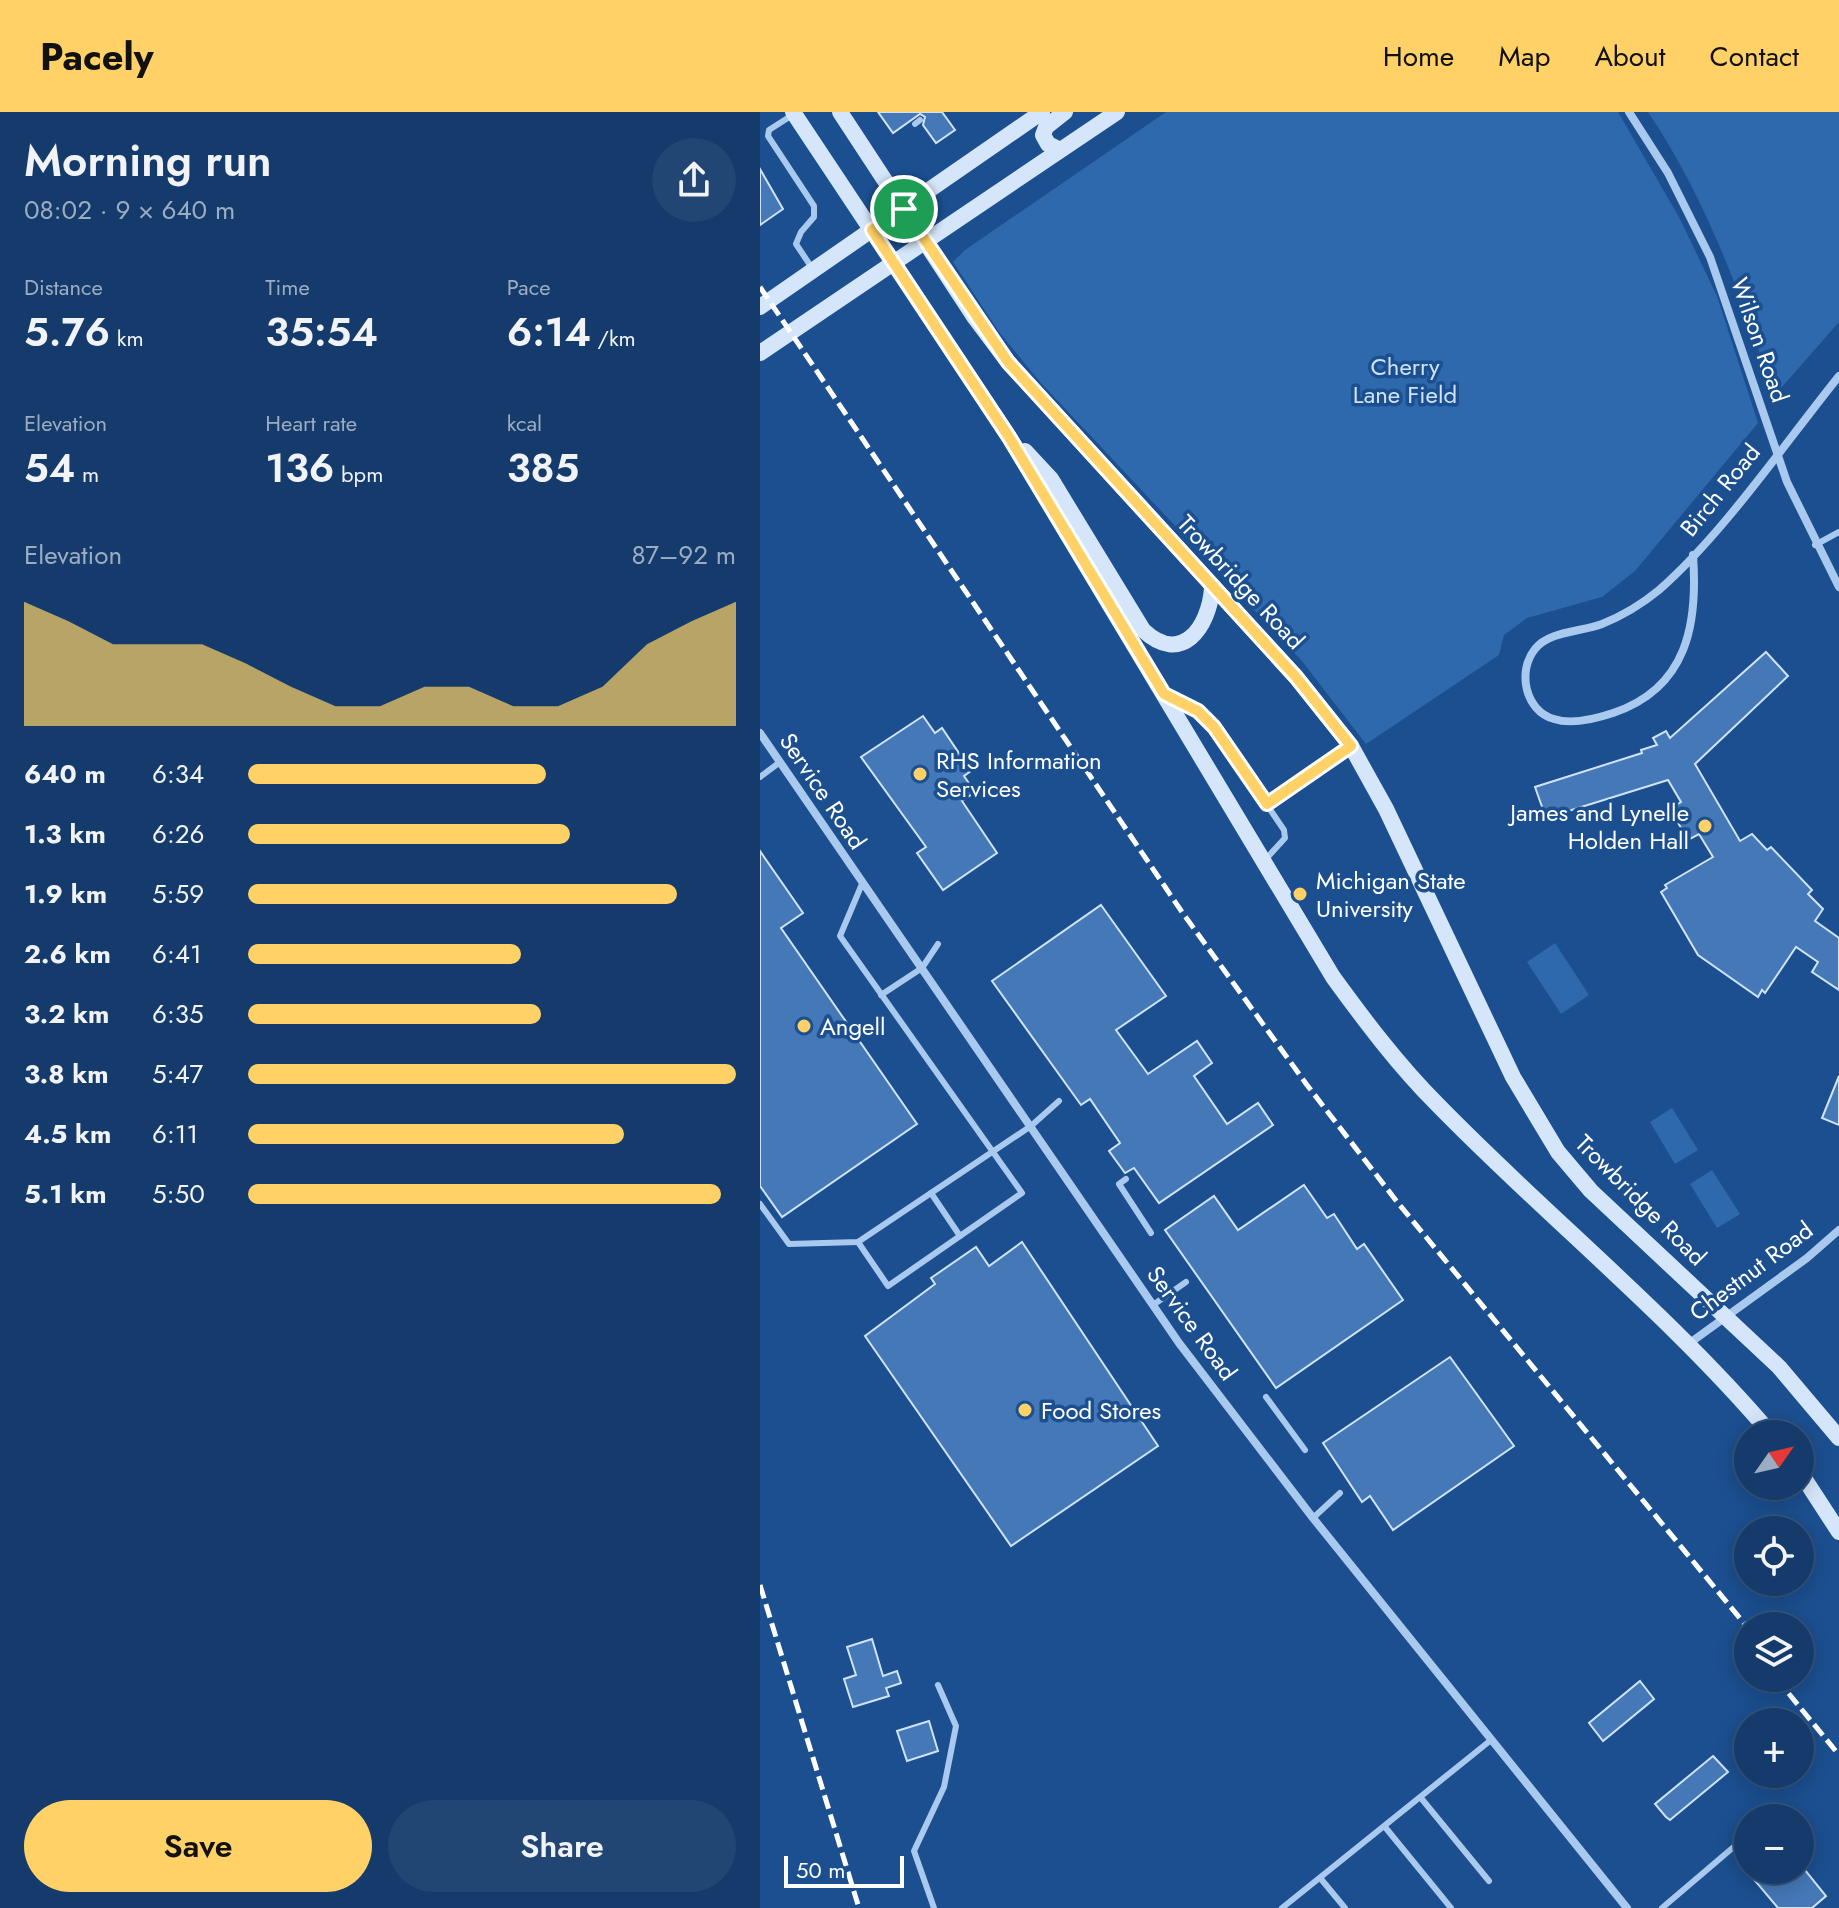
<!DOCTYPE html>
<meta charset="utf-8">
<style>
body{margin:0;font-family:Jost,sans-serif;background:#214673;color:#f1f3f6;height:100vh;display:flex;flex-direction:column;font-size:30px;white-space:nowrap}
*{box-sizing:border-box;margin:0}
p{font-size:26px;color:#9dadc1}
.icon{flex:none;width:44px;height:44px;fill:none;stroke:currentColor;stroke-width:2;stroke-linecap:round;stroke-linejoin:round}
.map{position:relative;flex:1;overflow:hidden}
.panel{display:flex;flex-direction:column;background:#143b6b;width:760px}
.panel>*{flex:none}
.needle{width:52px;rotate:56deg}
.fabs{position:absolute;left:974px;top:1308px;display:grid;gap:16px}
.fabs a{display:grid;place-items:center;width:80px;height:80px;border-radius:50%;background:#143b6b;box-shadow:0 4px 20px #0003,0 0 0 2px #33557e;font-size:40px}
.scale{position:absolute;left:24px;bottom:20px;width:120px;box-sizing:border-box;padding-left:8px;border:4px solid #fff;border-top:0;font-size:22px;line-height:28px;white-space:nowrap;color:#fff;-webkit-text-stroke:6px #1b4f8f;paint-order:stroke}
.pin{position:absolute;display:grid;place-items:center;width:68px;height:68px;color:#fff;margin:-34px;border:4px solid #fff;border-radius:50%;box-shadow:0 2px 8px #0007}
.round{display:grid;place-items:center;flex:none;width:84px;height:84px;border-radius:42px;background:#214673}
.summary{display:flex;align-items:center;justify-content:space-between;height:136px;padding:0 24px}
h1{font-size:44px;font-weight:600;line-height:60px}
.stats{display:grid;grid-template-columns:repeat(3,1fr);gap:12px;height:136px;padding:8px 24px}
.stats div{display:grid;align-content:center}
.stats b{font-size:40px;font-weight:600}
.stats small{font-size:22px;font-weight:400}
.stats p{font-size:22px}
.chart{height:224px;padding:16px 24px}
.chart p{display:flex;justify-content:space-between}
.chart svg{width:100%;height:144px;margin-top:8px;fill:#ffd166;opacity:.7}
.action{display:flex;gap:16px;margin-top:auto;padding:16px 24px}
.action a{flex:1;height:92px;border-radius:48px;background:#ffd166;color:#111;font-size:32px;font-weight:600;line-height:92px;text-align:center}
.action a+a{background:#214673;color:#f1f3f6}
ul{padding:0 24px;list-style:none;font-size:26px}
li{display:grid;grid-template-columns:128px 96px 1fr;align-items:center;height:60px}
li i{height:20px;border-radius:10px;background:#ffd166}
header{display:flex;align-items:center;gap:48px;box-sizing:border-box;height:112px;padding:0 40px;background:#ffd166;color:#111}
header strong{font-size:38px}
nav{display:flex;gap:44px;margin-inline-start:auto;font-size:28px}
main{display:flex;flex:1;min-height:0}
.map>svg:first-child{display:block}
.green{fill:#2e69ad}
.building{fill:#4478b7;stroke:#cfe3fa;stroke-width:2}
.lines{fill:none;stroke-linecap:round;stroke-linejoin:round}
.lane{stroke:#a9c9ee;stroke-width:6}
.street{stroke:#a9c9ee;stroke-width:8}
.secondary{stroke:#d6e6fa;stroke-width:16}
.rail{stroke:#fff;stroke-width:5;stroke-dasharray:14 6;stroke-linecap:butt}
.route-casing{stroke:#fff;stroke-width:16}
.route{stroke:#ffd166;stroke-width:10}
.poi-dot{fill:#ffd166;stroke:#1b4f8f;stroke-width:3}
.labels{text-anchor:middle;dominant-baseline:central;stroke-width:7;stroke-linejoin:round;paint-order:stroke}
.street-label{font-size:24px;fill:#fff;stroke:#1b4f8f}
.park-label{font-size:24px;fill:#cfe3fa;stroke:#1b4f8f}
.poi-label{font-size:24px;fill:#fff;stroke:#1b4f8f;text-anchor:start}
</style>
<header>
<strong>Pacely</strong>
<nav><a>Home</a><a>Map</a><a>About</a><a>Contact</a></nav>
</header>
<main>
<section class="panel">
<div class="summary"><div><h1>Morning run</h1><p>08:02 · 9 × 640 m</p></div><a class="round"><svg class="icon" aria-label="share" viewBox="0 0 24 24"><path d="M12 15V3M7 8l5-5 5 5M5 13v7h14v-7"/></svg></a></div>
<div class="stats">
<div><p>Distance</p><b>5.76<small> km</small></b></div>
<div><p>Time</p><b>35:54</b></div>
<div><p>Pace</p><b>6:14<small> /km</small></b></div>
</div>
<div class="stats">
<div><p>Elevation</p><b>54<small> m</small></b></div>
<div><p>Heart rate</p><b>136<small> bpm</small></b></div>
<div><p>kcal</p><b>385</b></div>
</div>
<div class="chart"><p><span>Elevation</span>87–92 m</p>
<svg viewBox="0 0 160 44" preserveAspectRatio="none"><path d="M0 44V6L10 12L20 19L30 19L40 19L50 25L60 32L70 38L80 38L90 32L100 32L110 38L120 38L130 32L140 19L150 12L160 6V44z"/></svg>
</div>
<ul>
<li><b>640 m</b>6:34<i style="width:61%"></i></li>
<li><b>1.3 km</b>6:26<i style="width:66%"></i></li>
<li><b>1.9 km</b>5:59<i style="width:88%"></i></li>
<li><b>2.6 km</b>6:41<i style="width:56%"></i></li>
<li><b>3.2 km</b>6:35<i style="width:60%"></i></li>
<li><b>3.8 km</b>5:47<i style="width:100%"></i></li>
<li><b>4.5 km</b>6:11<i style="width:77%"></i></li>
<li><b>5.1 km</b>5:50<i style="width:97%"></i></li>
</ul>
<div class="action"><a>Save</a><a>Share</a></div>
</section>
<div class="map">
<svg width="1079" height="1796" viewBox="0 0 1079 1796">
<rect width="100%" height="100%" fill="#1b4f8f"/>
<g class="green">
<path d="M406,0H858L919,105L957,184L998,311L875,459L842,485L767,506L744,523L739,543L606,632L542,549L281,271L239,220L193,150L205,138Z"/>
<path d="M888,0H1079V210L1014,284C982,185 946,86 888,0Z"/>
<path d="M795,831L829,883L801,902L767,850Z"/>
<path d="M912,996L938,1038L915,1052L890,1010Z"/>
<path d="M952,1058L980,1102L957,1116L930,1072Z"/>
</g>
<g class="building">
<path d="M118,0H182L195,18L176,31L163,13L165,5L160,2L133,21Z"/>
<path d="M0,57L23,97L0,113Z"/>
<path d="M1006,540L1028,564L935,652L980,729L992,722L1007,738L1011,735L1052,778L1048,782L1063,797L1055,809L1079,826V878L1052,860L1058,850L1036,835L1005,881L1002,878L998,885L938,843L901,780L907,776L905,773L953,745L939,722L928,728L910,697L921,690L908,668L786,706L775,675L882,641L881,638L897,633L893,626L906,619L910,626Z"/>
<path d="M163,604L175,621L182,616L211,659L204,664L215,680L202,689L237,741L183,778L157,741L166,735L101,645Z"/>
<path d="M0,739L43,801L21,816L157,1012L22,1105L0,1074Z"/>
<path d="M341,793L406,884L356,918L388,962L437,929L452,951L434,964L467,1012L498,991L513,1013L399,1091L374,1056L365,1061L349,1039L360,1031L330,987L321,993L232,869Z"/>
<path d="M1079,964V1013L1062,1006Z"/>
<path d="M544,1073L567,1106L574,1102L597,1137L604,1132L643,1188L516,1276L405,1118L454,1084L478,1118Z"/>
<path d="M262,1130L398,1334L251,1434L105,1224L175,1172L171,1166L216,1135L229,1154Z"/>
<path d="M690,1245L754,1334L633,1418L610,1384L602,1390L563,1331Z"/>
<path d="M112,1527L123,1564L137,1559L141,1571L126,1576L129,1584L93,1595L84,1567L96,1563L87,1535Z"/>
<path d="M880,1569L894,1587L843,1629L829,1611Z"/>
<path d="M169,1609L178,1639L147,1649L137,1619Z"/>
<path d="M953,1644L968,1660L910,1708L906,1705L895,1692Z"/>
<path d="M986,1758H1045L1066,1784L1052,1796H1018Z"/>
</g>
<g class="lines">
<g class="lane">
<path d="M34,2L9,18L8,24L54,94V105L41,120L36,132L52,156"/>
<path d="M155,12L160,8"/>
<path d="M1055,433L1079,420"/>
<path d="M411,585L438,599L454,615L524,718L525,726L504,749"/>
<path d="M0,665L20,650"/>
<path d="M507,692L588,636"/>
<path d="M121,883L162,856L178,832"/>
<path d="M366,1067L359,1072L391,1121"/>
<path d="M171,1081L200,1124"/>
<path d="M0,1092L29,1132L98,1130L271,1014L299,989"/>
<path d="M98,1130L128,1174L262,1081L80,824L102,772"/>
<path d="M393,1193L426,1170"/>
<path d="M506,1285L545,1338"/>
<path d="M553,1406L580,1381"/>
<path d="M661,1686L729,1769"/>
<path d="M625,1715L691,1796"/>
<path d="M561,1767L585,1796"/>
<path d="M174,1796L154,1739L184,1675L196,1614L178,1573"/>
<path d="M522,1796L731,1628"/>
<path d="M902,1796L976,1733"/>
</g>
<g class="street">
<path d="M869,0L908,61L950,145L1027,370L1079,475"/>
<path d="M933,443C938,511 928,576 853,601C835,607 812,613 794,607C765,599 757,559 775,537C789,519 821,520 842,512C862,504 882,492 899,478C963,422 1025,331 1079,264"/>
<path d="M0,621L419,1231L553,1406L867,1796"/>
<path d="M927,1233L1047,1146L1079,1118"/>
</g>
<g class="secondary">
<path d="M33,0L249,325L573,865C605,909 638,953 677,992C786,1104 910,1203 1011,1322"/>
<path d="M80,0L215,206L248,250L536,565L591,634L626,697L753,965L798,1040L831,1079L1019,1255L1079,1326"/>
<path d="M300,38L288,32L283,23L286,15L305,0"/>
<path d="M0,195L282,0"/>
<path d="M0,241L357,0"/>
<path d="M265,339L291,367L383,518C421,554 449,516 452,476"/>
<path d="M1040,1360L1079,1420"/>
</g>
<g class="rail">
<path d="M0,175L422,800L547,973L638,1091L988,1516"/>
<path d="M0,1473L99,1796"/>
<path d="M1016,1566L1079,1643"/>
</g>
</g>
<g class="lines">
<defs>
<path id="route" d="M144,97L248,250L536,565L591,634L507,692L454,615L438,599L404,582L249,325L112,118Z"/>
</defs>
<use href="#route" class="route-casing"/>
<use href="#route" class="route"/>
</g>
<g class="poi-dot">
<circle cx="160" cy="662" r="8"/>
<circle cx="945" cy="714" r="8"/>
<circle cx="540" cy="782" r="8"/>
<circle cx="44" cy="914" r="8"/>
<circle cx="265" cy="1298" r="8"/>
</g>
<g class="labels">
<g class="street-label">
<text transform="translate(1000 228) rotate(71)">Wilson Road</text>
<text transform="translate(960 378) rotate(-51)">Birch Road</text>
<text transform="translate(481 470) rotate(47)">Trowbridge Road</text>
<text transform="translate(63 679) rotate(56)">Service Road</text>
<text transform="translate(881 1088) rotate(45)">Trowbridge Road</text>
<text transform="translate(991 1159) rotate(-37)">Chestnut Road</text>
<text transform="translate(432 1211) rotate(54)">Service Road</text>
</g>
<g class="park-label">
<text x="645" y="254">Cherry<tspan x="645" dy="28">Lane Field</tspan></text>
</g>
<g class="poi-label">
<text x="176" y="648">RHS Information<tspan x="176" dy="28">Services</tspan></text>
<text x="929" y="700" text-anchor="end">James and Lynelle<tspan x="929" dy="28">Holden Hall</tspan></text>
<text x="556" y="768">Michigan State<tspan x="556" dy="28">University</tspan></text>
<text x="60" y="914">Angell</text>
<text x="281" y="1298">Food Stores</text>
</g>
</g>
</svg>
<div class="fabs">
<a><svg class="needle" viewBox="-14 -14 28 28"><path d="M0-13l5 13h-10z" fill="#e53935"/><path d="M0 13l5-13h-10z" fill="#9dadc1"/></svg></a>
<a><svg class="icon" aria-label="locate" viewBox="0 0 24 24"><circle cx="12" cy="12" r="6"/><path d="M12 2v4M12 18v4M2 12h4M18 12h4"/></svg></a>
<a><svg class="icon" aria-label="layers" viewBox="0 0 24 24"><path d="M12 4l9 5-9 5-9-5zM3 14l9 5 9-5"/></svg></a>
<a>+</a>
<a>−</a>
</div>
<div class="scale">50 m</div>
<div class="pin" style="left:144px;top:97px;background:#1e9e55"><svg class="icon" aria-label="arrive" viewBox="0 0 24 24"><path d="M6 21V4h12l-3 4 3 4H6"/></svg></div>
</div>
</main>
